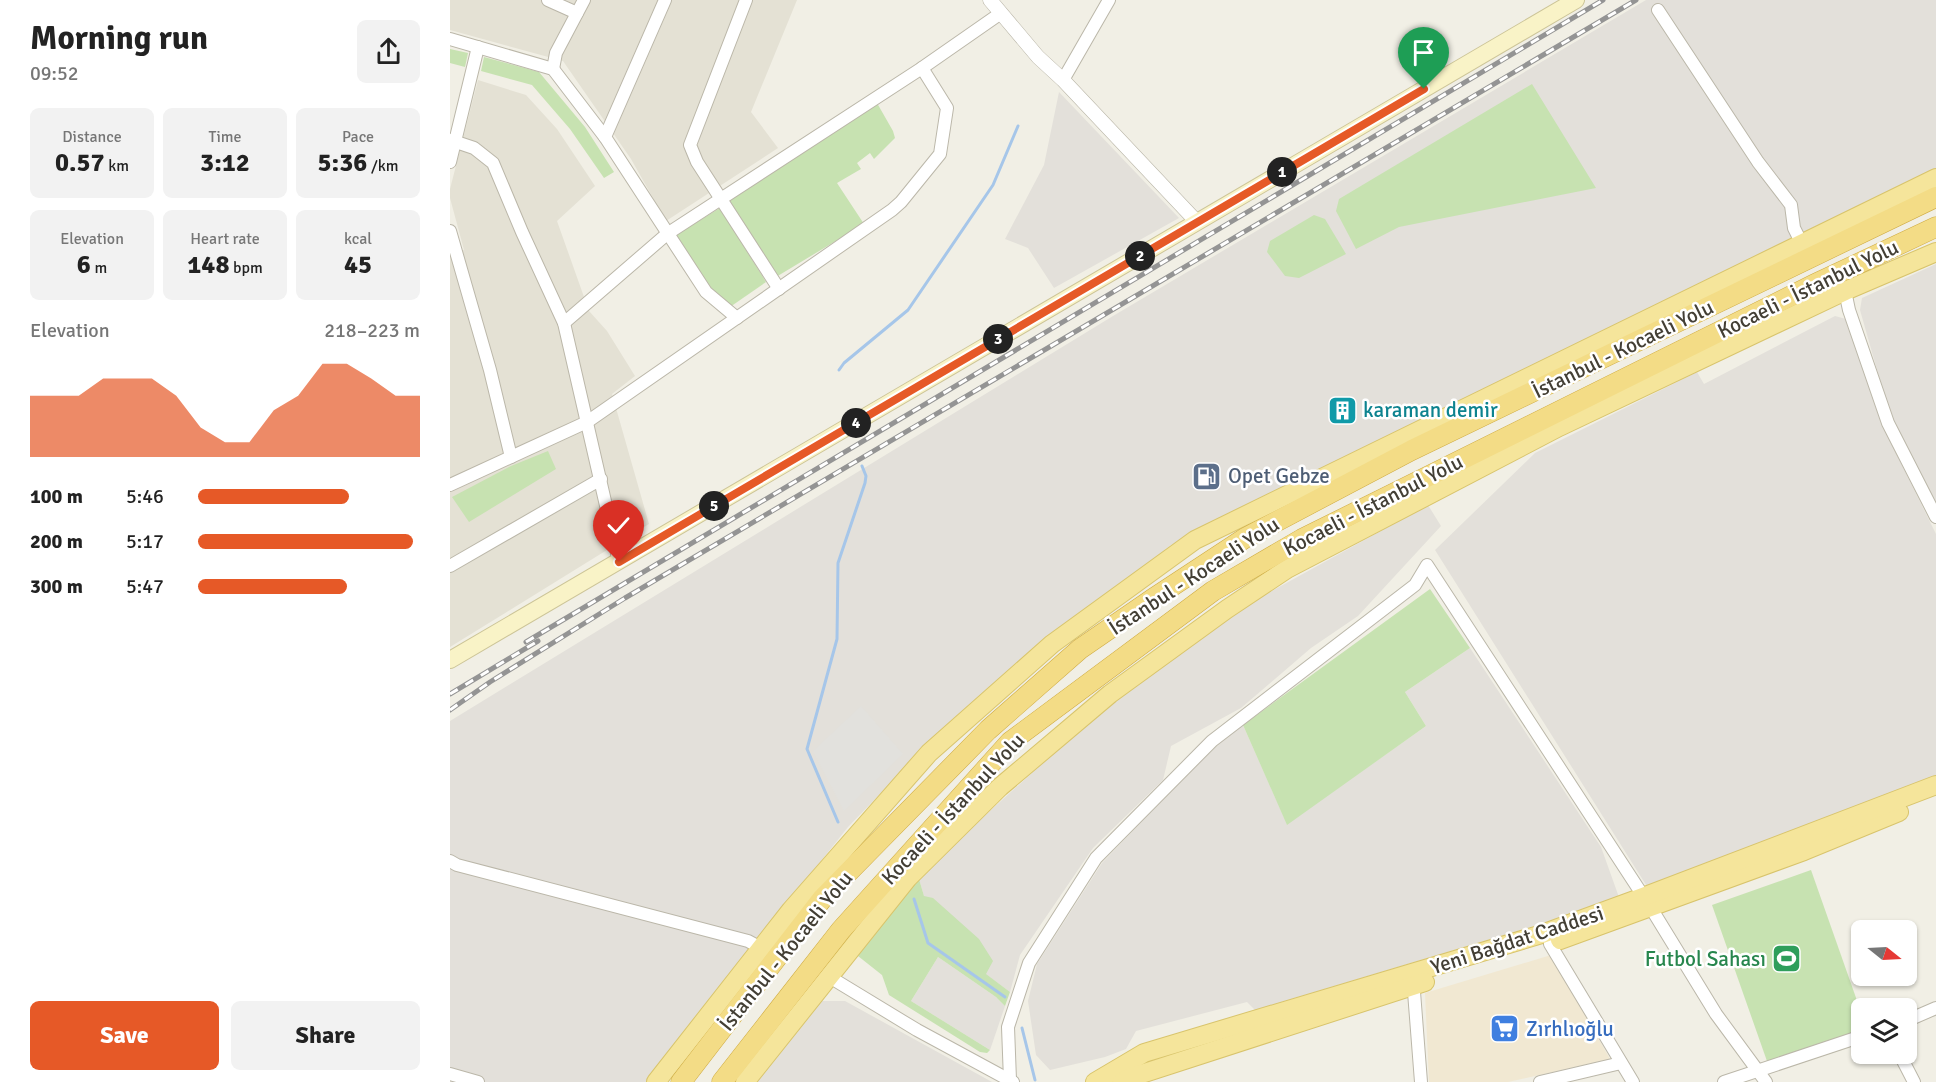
<!DOCTYPE html>
<meta charset="utf-8">
<style>
body{margin:0;font-family:Signika,sans-serif;background:#f2f2f2;color:#222;height:100vh;display:flex;flex-direction:column;font-size:22px;white-space:nowrap}
*{box-sizing:border-box;margin:0}
p{font-size:20px;color:#767676}
.icon{flex:none;width:33px;height:33px;fill:none;stroke:currentColor;stroke-width:2;stroke-linecap:round;stroke-linejoin:round}
.map{position:relative;flex:1;overflow:hidden}
.drawer{display:flex;flex-direction:column;background:#fff;width:450px}
.drawer>*{flex:none}
.needle{width:39px;rotate:108deg}
.controls{position:absolute;left:1401px;top:920px;display:grid;gap:12px}
.controls a{display:grid;place-items:center;width:66px;height:66px;border-radius:9px;background:#fff;box-shadow:0 2px 4px #0004;font-size:30px}
.pin{position:absolute;display:grid;place-items:center;width:51px;height:51px;color:#fff;margin:-62px -26px;border-radius:50% 50% 50% 0;rotate:-45deg;box-shadow:0 0 6px #0007}
.pin .icon{rotate:45deg}
.km{position:absolute;width:30px;height:30px;margin:-15px;border-radius:50%;background:#222;color:#fff;font-size:16px;line-height:30px;text-align:center}
.round{display:grid;place-items:center;flex:none;width:63px;height:63px;border-radius:9px;background:#f2f2f2}
.overview{display:flex;align-items:center;justify-content:space-between;height:102px;padding:0 30px}
h1{font-size:33px;font-weight:700;line-height:45px}
.figures{display:grid;grid-template-columns:repeat(3,1fr);gap:9px;height:102px;padding:6px 30px}
.figures div{display:grid;align-content:center;border-radius:9px;background:#f2f2f2;text-align:center}
.figures b{font-size:26px;font-weight:700}
.figures small{font-size:16px;font-weight:400}
.figures p{font-size:16px}
.chart{height:168px;padding:12px 30px}
.chart p{display:flex;justify-content:space-between}
.chart svg{width:100%;height:108px;margin-top:6px;fill:#e65927;opacity:.7}
.button{display:flex;gap:12px;margin-top:auto;padding:12px 30px}
.button a{flex:1;height:69px;border-radius:9px;background:#e65927;color:#fff;font-size:24px;font-weight:700;line-height:69px;text-align:center}
.button a+a{background:#f2f2f2;color:#222}
ul{padding:0 30px;list-style:none;font-size:20px}
li{display:grid;grid-template-columns:96px 72px 1fr;align-items:center;height:45px}
li i{height:15px;border-radius:8px;background:#e65927}
main{display:flex;flex:1;min-height:0}
.map>svg:first-child{display:block}
.residential{fill:#e4e1d4}
.commercial{fill:#f1e8d2}
.industrial{fill:#e3e0da}
.green{fill:#c7e2b1}
.parking{fill:#e2e1dd}
.lines{fill:none;stroke-linecap:round;stroke-linejoin:round}
.stream{stroke:#a6c6e9;stroke-width:3}
.minor-casing{stroke:#bbb7a9;stroke-width:14}
.tertiary-casing{stroke:#bbb7a9;stroke-width:15}
.secondary-casing{stroke:#cdc598;stroke-width:18}
.primary-casing{stroke:#d8c46c;stroke-width:20}
.trunk-casing{stroke:#cfab42;stroke-width:21}
.minor{stroke:#fff;stroke-width:12}
.tertiary{stroke:#fff;stroke-width:14}
.secondary{stroke:#f9f3c7;stroke-width:16}
.primary{stroke:#f5e59b;stroke-width:18}
.trunk{stroke:#f3dc86;stroke-width:20}
.rail-casing{stroke:#949494;stroke-width:5}
.rail{stroke:#fff;stroke-width:3;stroke-dasharray:9;stroke-linecap:butt}
.route-casing{stroke:#fff;stroke-width:12}
.route{stroke:#e65927;stroke-width:8}
.labels{text-anchor:middle;dominant-baseline:central;stroke-width:5;stroke-linejoin:round;paint-order:stroke}
.street-label{font-size:21px;fill:#433f35;stroke:#fff}
.culture-label{font-size:21px;fill:#0d838f;stroke:#fff;text-anchor:start}
.service-label{font-size:21px;fill:#4e5e75;stroke:#fff;text-anchor:start}
.leisure-label{font-size:21px;fill:#27864d;stroke:#fff;text-anchor:end}
.shop-label{font-size:21px;fill:#366cbe;stroke:#fff;text-anchor:start}
</style>
<main>
<section class="drawer">
<div class="overview"><div><h1>Morning run</h1><p>09:52</p></div><a class="round"><svg class="icon" aria-label="share" viewBox="0 0 24 24"><path d="M12 15V3M7 8l5-5 5 5M5 13v7h14v-7"/></svg></a></div>
<div class="figures">
<div><p>Distance</p><b>0.57<small> km</small></b></div>
<div><p>Time</p><b>3:12</b></div>
<div><p>Pace</p><b>5:36<small> /km</small></b></div>
</div>
<div class="figures">
<div><p>Elevation</p><b>6<small> m</small></b></div>
<div><p>Heart rate</p><b>148<small> bpm</small></b></div>
<div><p>kcal</p><b>45</b></div>
</div>
<div class="chart"><p><span>Elevation</span>218–223 m</p>
<svg viewBox="0 0 160 44" preserveAspectRatio="none"><path d="M0 44V19L10 19L20 19L30 12L40 12L50 12L60 19L70 32L80 38L90 38L100 25L110 19L120 6L130 6L140 12L150 19L160 19V44z"/></svg>
</div>
<ul>
<li><b>100 m</b>5:46<i style="width:68%"></i></li>
<li><b>200 m</b>5:17<i style="width:97%"></i></li>
<li><b>300 m</b>5:47<i style="width:67%"></i></li>
</ul>
<div class="button"><a>Save</a><a>Share</a></div>
</section>
<div class="map">
<svg width="1486" height="1082" viewBox="0 0 1486 1082">
<rect width="100%" height="100%" fill="#f1efe5"/>
<g class="residential">
<path d="M0,0H347L301,112L328,148L216,221L181,159L113,61L0,30Z"/>
<path d="M28,80L76,95L107,129L145,186L107,221L139,311L157,331L185,376L162,394L199,524L0,647V254L14,250L0,198V189Z"/>
</g>
<path class="commercial" d="M1101,955L1160,1059L1058,1082H979L975,993Z"/>
<g class="industrial">
<path d="M1196,0H1486V171L961,434L721,545L499,723L398,827L196,1082H0V721L663,316Z"/>
<path d="M609,92L729,218L604,288L578,248L555,239L594,165Z"/>
<path d="M1486,264V505L1441,419L1410,310L1412,298Z"/>
<path d="M1385,316L1396,319L1432,425L1486,534V778L1198,888L985,550L1085,453L1247,372L1254,384Z"/>
<path d="M978,505L991,526L908,616L861,648L791,708L721,746L713,780L643,848L570,955L560,992L486,938L469,879L520,829L655,707L809,598Z"/>
<path d="M1020,648L1151,847L1170,900L805,1010L797,1002L686,1031L676,1049L655,1057L600,1070L586,1055L578,1001L587,964L652,863L759,752L793,725L837,824L976,726L955,692Z"/>
<path d="M488,957L546,997L555,1006L540,1050L461,1001Z"/>
<path d="M366,1001H395L542,1082H304Z"/>
</g>
<g class="green">
<path d="M0,49L18,53L15,67L0,63Z"/>
<path d="M34,57L89,72L135,127L164,172L154,178L120,129L82,85L31,71Z"/>
<path d="M1082,84L1146,188L949,227L906,249L886,211L889,199Z"/>
<path d="M427,103L443,131L445,138L424,159L420,153L407,163L411,169L387,183L414,224L326,277L277,201Z"/>
<path d="M270,208L316,282L280,307L263,291L224,236Z"/>
<path d="M864,215L875,219L896,254L849,278L835,276L817,252L820,241Z"/>
<path d="M98,451L106,469L19,522L2,497L61,466Z"/>
<path d="M980,589L1020,648L955,692L976,726L837,825L793,725Z"/>
<path d="M1361,870L1411,1012V1030L1318,1064L1262,905Z"/>
<path d="M469,879L474,896L483,898L529,939L543,961L536,974L560,992L555,1006L546,997L488,957L461,1001L540,1050L537,1053L530,1052L439,995L432,975L408,956L411,949Z"/>
</g>
<path class="parking" d="M411,706L453,754L394,811L363,751Z"/>
<g class="lines">
<g class="stream">
<path d="M389,370L394,363L458,310L543,185L568,126"/>
<path d="M388,822L357,749L387,639L388,563L415,483L416,476L412,466"/>
<path d="M464,899L478,943L555,997"/>
<path d="M572,1028L585,1080"/>
</g>
<defs>
<g id="minor">
<path d="M98,0L127,13"/>
<path d="M296,0L240,145L247,162L329,289"/>
<path d="M1208,10L1308,162L1341,205L1344,228L1352,244"/>
<path d="M0,39L103,69L155,137L256,292L287,318"/>
<path d="M103,69L106,53L134,0"/>
<path d="M613,80L659,0"/>
<path d="M155,137L215,0"/>
<path d="M0,140L24,148L43,163L72,232L114,323L169,562"/>
<path d="M0,162L28,47"/>
<path d="M0,231L40,370L61,457"/>
<path d="M1395,291L1399,310L1438,423L1486,517"/>
<path d="M114,323L217,234L472,68L551,13"/>
<path d="M0,485L137,422L442,210L451,202L490,154L497,108L472,68"/>
<path d="M0,566L151,479"/>
<path d="M0,861L7,865L298,941L311,948"/>
<path d="M1100,944L1183,1082"/>
<path d="M378,976L467,1030L563,1082"/>
<path d="M963,979L971,1082"/>
<path d="M1456,1021L1486,1008"/>
<path d="M1449,1053L1464,1082"/>
<path d="M0,1074L28,1082"/>
<path d="M560,1080L558,1027L579,963L646,858L762,741L965,585L977,565L1201,908L1266,1014L1316,1082"/>
<path d="M1090,1082L1171,1063"/>
<path d="M1274,1082L1412,1036"/>
</g>
<path id="tertiary" d="M540,0L588,57L613,80L747,222"/>
<path id="secondary" d="M0,660L1126,0"/>
<g id="primary">
<path d="M1110,940L1354,851L1449,812"/>
<path d="M206,1082L341,910L479,753L602,644L745,540L1486,178"/>
<path d="M295,1082L458,878L550,787L660,694L777,609L837,569L1109,427L1395,291L1486,252"/>
<path d="M645,1082L694,1053L1092,934L1193,897L1486,785"/>
<path d="M672,1082L679,1078L975,982"/>
</g>
<g id="trunk">
<path d="M231,1082L372,899L538,730L630,649L704,598L795,538L962,450L1486,197"/>
<path d="M272,1082L391,930L560,742L763,591L852,539L1365,284L1486,227"/>
</g>
</defs>
<use href="#minor" class="minor-casing"/>
<use href="#tertiary" class="tertiary-casing"/>
<use href="#secondary" class="secondary-casing"/>
<use href="#primary" class="primary-casing"/>
<use href="#trunk" class="trunk-casing"/>
<use href="#minor" class="minor"/>
<use href="#tertiary" class="tertiary"/>
<use href="#secondary" class="secondary"/>
<use href="#primary" class="primary"/>
<use href="#trunk" class="trunk"/>
<defs>
<g id="rail">
<path d="M76,642L1153,0"/>
<path d="M0,694L88,641"/>
<path d="M0,710L40,682L175,598L1186,0"/>
</g>
</defs>
<use href="#rail" class="rail-casing"/>
<use href="#rail" class="rail"/>
</g>
<g class="lines">
<defs>
<path id="route" d="M169,562L974,89"/>
</defs>
<use href="#route" class="route-casing"/>
<use href="#route" class="route"/>
</g>
<defs>
<symbol id="building-square" viewBox="-11 -11 22 22"><rect x="-9" y="-9" width="18" height="18" rx="4" fill="#0f9aa8" stroke="#fff"/><path d="M-4-6H4V6H1V3H-1V6H-4ZM-2.5-4.3h1.7v1.8h-1.7ZM.8-4.3h1.7v1.8H.8ZM-2.5-1h1.7V.8h-1.7ZM.8-1h1.7V.8H.8Z" fill="#fff"/></symbol>
<symbol id="fuel-square" viewBox="-11 -11 22 22"><rect x="-9" y="-9" width="18" height="18" rx="4" fill="#5c6f8a" stroke="#fff"/><path d="M-5.5-6h7V0h2V4h1.3V-2.5L3-4.5l.8-.8L6-3V5H2.5V1h-1V6h-7ZM-4.2-4.7v3.2H.2V-4.7Z" fill="#fff"/></symbol>
<symbol id="stadium-square" viewBox="-11 -11 22 22"><rect x="-9" y="-9" width="18" height="18" rx="4" fill="#2e9e5b" stroke="#fff"/><path d="M0-5a6.5 5 0 1 0 0 10a6.5 5 0 1 0 0-10ZM-3.5-1.8h7v3.6h-7Z" fill="#fff"/></symbol>
<symbol id="supermarket-square" viewBox="-11 -11 22 22"><rect x="-9" y="-9" width="18" height="18" rx="4" fill="#3f7fe0" stroke="#fff"/><path d="M-6-5.5h2.5l.6 2H6L4.5 2H-2.5L-4.4-4H-6ZM-1.5 3.2a1.3 1.3 0 1 0 .1 0ZM3 3.2a1.3 1.3 0 1 0 .1 0Z" fill="#fff"/></symbol>
</defs>
<g fill-rule="evenodd">
<use href="#building-square" x="876" y="394" width="33" height="33"/>
<use href="#fuel-square" x="740" y="460" width="33" height="33"/>
<use href="#stadium-square" x="1320" y="942" width="33" height="33"/>
<use href="#supermarket-square" x="1038" y="1012" width="33" height="33"/>
</g>
<g class="labels">
<g class="street-label">
<text transform="translate(1358 289) rotate(-26)">Kocaeli - İstanbul Yolu</text>
<text transform="translate(1173 349) rotate(-26)">İstanbul - Kocaeli Yolu</text>
<text transform="translate(923 505) rotate(-27)">Kocaeli - İstanbul Yolu</text>
<text transform="translate(744 576) rotate(-33)">İstanbul - Kocaeli Yolu</text>
<text transform="translate(503 809) rotate(-47)">Kocaeli - İstanbul Yolu</text>
<text transform="translate(1067 940) rotate(-18)">Yeni Bağdat Caddesi</text>
<text transform="translate(336 951) rotate(-51)">İstanbul - Kocaeli Yolu</text>
</g>
<g class="culture-label">
<text x="913" y="410">karaman demir</text>
</g>
<g class="service-label">
<text x="778" y="476">Opet Gebze</text>
</g>
<g class="leisure-label">
<text x="1316" y="959">Futbol Sahası</text>
</g>
<g class="shop-label">
<text x="1076" y="1029">Zırhlıoğlu</text>
</g>
</g>
</svg>
<div class="controls">
<a><svg class="needle" viewBox="-14 -14 28 28"><path d="M0-13l5 13h-10z" fill="#e53935"/><path d="M0 13l5-13h-10z" fill="#767676"/></svg></a>
<a><svg class="icon" aria-label="layers" viewBox="0 0 24 24"><path d="M12 4l9 5-9 5-9-5zM3 14l9 5 9-5"/></svg></a>
</div>
<div class="pin" style="left:974px;top:89px;background:#1e9e55"><svg class="icon" aria-label="arrive" viewBox="0 0 24 24"><path d="M6 21V4h12l-3 4 3 4H6"/></svg></div>
<div class="pin" style="left:169px;top:562px;background:#d93025"><svg class="icon" aria-label="check" viewBox="0 0 24 24"><path d="M5 12l5 5 9-10"/></svg></div>
<b class="km" style="left:832px;top:172px">1</b>
<b class="km" style="left:690px;top:256px">2</b>
<b class="km" style="left:548px;top:339px">3</b>
<b class="km" style="left:406px;top:423px">4</b>
<b class="km" style="left:264px;top:506px">5</b>
</div>
</main>
